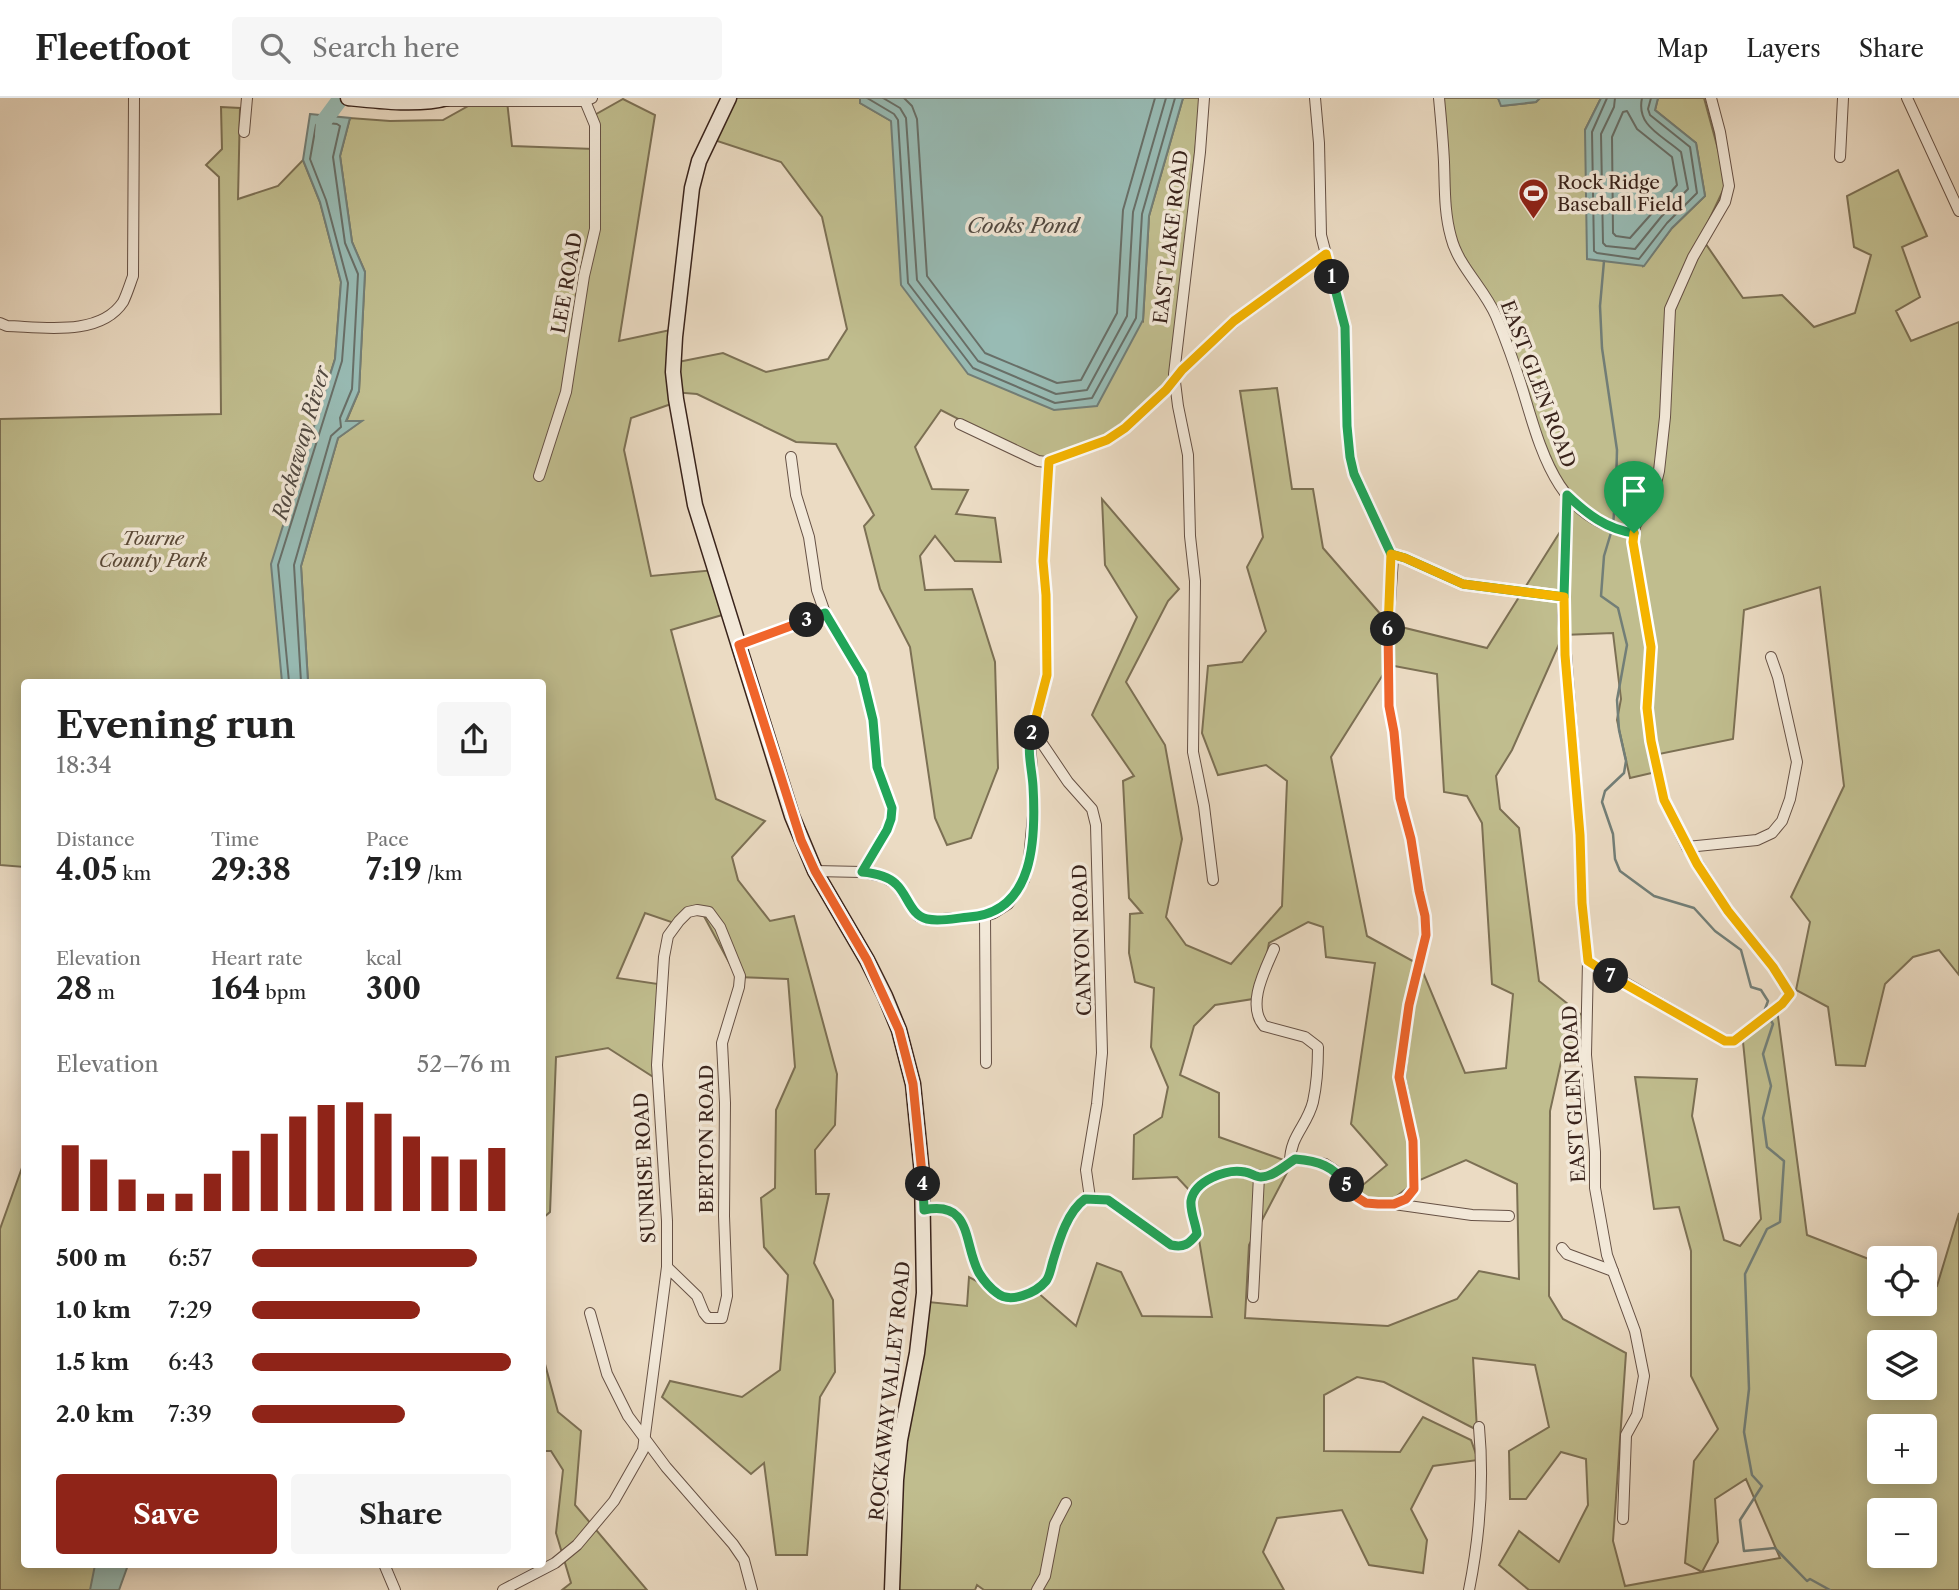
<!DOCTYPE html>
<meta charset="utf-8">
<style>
body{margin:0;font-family:"Libre Caslon Text",serif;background:#f6f6f6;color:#222;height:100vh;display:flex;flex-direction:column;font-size:26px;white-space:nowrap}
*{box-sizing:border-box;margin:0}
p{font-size:23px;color:#767676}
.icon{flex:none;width:38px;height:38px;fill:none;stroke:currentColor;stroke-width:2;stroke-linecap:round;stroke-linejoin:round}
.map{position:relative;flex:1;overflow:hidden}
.details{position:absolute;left:21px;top:581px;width:525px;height:889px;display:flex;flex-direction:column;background:#fff;border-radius:7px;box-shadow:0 4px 18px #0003}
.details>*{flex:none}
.tools{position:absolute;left:1867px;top:1148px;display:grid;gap:14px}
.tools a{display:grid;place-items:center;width:70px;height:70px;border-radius:7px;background:#fff;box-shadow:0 4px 18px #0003;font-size:35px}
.pin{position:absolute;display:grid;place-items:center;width:60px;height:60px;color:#fff;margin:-72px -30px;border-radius:50% 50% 50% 0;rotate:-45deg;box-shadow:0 0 7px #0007}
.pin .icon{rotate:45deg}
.km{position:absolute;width:35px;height:35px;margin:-18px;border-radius:50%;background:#222;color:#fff;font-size:19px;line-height:35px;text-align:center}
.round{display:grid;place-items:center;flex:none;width:74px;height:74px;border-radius:7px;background:#f6f6f6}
.summary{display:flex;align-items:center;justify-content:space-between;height:119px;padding:0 35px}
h1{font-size:38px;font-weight:700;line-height:52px}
.figures{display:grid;grid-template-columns:repeat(3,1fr);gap:10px;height:119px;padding:7px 35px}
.figures div{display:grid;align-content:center}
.figures b{font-size:30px;font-weight:700}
.figures small{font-size:19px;font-weight:400}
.figures p{font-size:19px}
.chart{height:196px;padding:14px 35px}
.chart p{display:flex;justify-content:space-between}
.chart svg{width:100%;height:126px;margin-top:7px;stroke:#8f2418;stroke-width:6}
.button{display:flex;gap:14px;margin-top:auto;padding:14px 35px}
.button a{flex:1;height:80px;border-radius:7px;background:#8f2418;color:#fff;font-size:28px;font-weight:700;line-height:80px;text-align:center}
.button a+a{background:#f6f6f6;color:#222}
ul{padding:0 35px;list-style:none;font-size:23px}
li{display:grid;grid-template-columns:112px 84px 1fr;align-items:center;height:52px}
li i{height:18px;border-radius:9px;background:#8f2418}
header{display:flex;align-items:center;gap:42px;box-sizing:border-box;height:98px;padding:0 35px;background:#fff;border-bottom:2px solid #e0e0e0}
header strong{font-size:33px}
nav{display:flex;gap:38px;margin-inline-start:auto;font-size:24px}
.search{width:490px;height:63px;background:#f6f6f6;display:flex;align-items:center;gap:18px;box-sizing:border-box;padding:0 24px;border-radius:7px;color:#767676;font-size:26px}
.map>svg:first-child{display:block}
.green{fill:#c0bd8e;stroke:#7c7054;stroke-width:2;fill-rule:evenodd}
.water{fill:#98bbb4;stroke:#727e77;stroke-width:2}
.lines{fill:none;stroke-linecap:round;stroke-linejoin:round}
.shore{stroke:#686f68;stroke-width:2}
.stream{stroke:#727e77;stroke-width:2.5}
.river{stroke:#98bbb4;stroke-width:16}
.street-casing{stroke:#665145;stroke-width:12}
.secondary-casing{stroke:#39231b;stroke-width:17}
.street{stroke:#f2e8d8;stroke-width:10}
.secondary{stroke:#f2e8d8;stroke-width:14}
.split-1-casing{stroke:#fff;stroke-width:14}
.split-2-casing{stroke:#fff;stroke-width:14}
.split-3-casing{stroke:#fff;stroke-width:14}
.split-4-casing{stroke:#fff;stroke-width:14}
.split-5-casing{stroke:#fff;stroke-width:14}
.split-6-casing{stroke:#fff;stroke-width:14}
.split-7-casing{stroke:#fff;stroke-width:14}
.split-8-casing{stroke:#fff;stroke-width:14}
.split-1{stroke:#22a559;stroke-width:9}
.split-2{stroke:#f5b400;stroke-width:9}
.split-3{stroke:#22a559;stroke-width:9}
.split-4{stroke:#f0652b;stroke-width:9}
.split-5{stroke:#22a559;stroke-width:9}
.split-6{stroke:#f0652b;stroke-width:9}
.split-7{stroke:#f5b400;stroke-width:9}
.split-8{stroke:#f5b400;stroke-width:9}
.labels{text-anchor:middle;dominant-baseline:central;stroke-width:7;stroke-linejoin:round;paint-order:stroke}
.poi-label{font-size:19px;fill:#39231b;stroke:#f2e8d8;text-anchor:start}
.street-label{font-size:19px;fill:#39231b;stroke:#f2e8d8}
.park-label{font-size:19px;font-style:italic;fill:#5b4a38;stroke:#f2e8d8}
.water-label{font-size:21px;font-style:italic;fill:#514941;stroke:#f2e8d8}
</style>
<header>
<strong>Fleetfoot</strong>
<div class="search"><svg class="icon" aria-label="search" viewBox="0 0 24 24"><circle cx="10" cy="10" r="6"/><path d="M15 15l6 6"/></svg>Search here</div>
<nav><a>Map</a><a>Layers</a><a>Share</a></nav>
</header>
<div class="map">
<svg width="1959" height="1492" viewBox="0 0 1959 1492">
<rect width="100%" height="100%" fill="#ebdbc3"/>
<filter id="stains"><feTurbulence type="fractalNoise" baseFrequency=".00286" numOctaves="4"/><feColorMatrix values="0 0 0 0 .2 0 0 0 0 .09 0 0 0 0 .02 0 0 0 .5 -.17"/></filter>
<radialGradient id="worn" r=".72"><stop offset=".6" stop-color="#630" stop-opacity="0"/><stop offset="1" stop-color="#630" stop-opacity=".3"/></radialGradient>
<g class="green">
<path d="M726,0H860V5L891,23L1143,223L1149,118L1183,0H1201L1170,286L1112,341L1042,364L941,312L915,349L932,391L968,392L956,416L995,420L1001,464L955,463L935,438L920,458L925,492L972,491L995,564L998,670L971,740L947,747L935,720L910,549L880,491L864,428L874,417L836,346L796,344L697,296L673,294L674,305L631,320L624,352L651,478L715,472L729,515L671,532L716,701L765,723L732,759L738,782L770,823L794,818L837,976L835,1027L815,1052L816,1096H829L814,1165L833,1202L835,1274L820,1299L807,1457H776L764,1365L751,1376L662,1299L670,1283L742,1299L780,1272L788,1177L764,1149L761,1100L775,1090L776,1012L795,969L788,881L737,879L699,809L674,825L645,815L617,880L665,887L658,982L608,950L556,959L550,1114L543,1120L542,584H308L301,468L338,340L361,323L346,324L359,293L365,174L352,144L340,58L350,20L390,23L443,22L479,2L507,3L512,48L594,51L591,19L623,1L655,17L619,243L675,231L673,265L723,255L766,274L828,261L847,231L822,119L781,64L708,40Z"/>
<path d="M1435,0H1498L1502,8L1536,4L1540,0H1601L1585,32L1643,168L1672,130L1705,98L1696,45L1655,12L1658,0H1704L1727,84L1701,139L1743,200L1782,197L1814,229L1855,215L1871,157L1854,149L1847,98L1898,72L1927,138L1902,149L1920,199L1896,213L1911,243L1959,224V877L1939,852L1913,859L1885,886L1865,968L1836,967L1828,909L1796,892L1810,824L1791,799L1844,688L1820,489L1744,512L1733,641L1654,657L1656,674L1630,680L1617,622L1621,601L1613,535L1563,537L1512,652L1496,678L1500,711L1519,730L1539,883L1588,922V967L1561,964L1550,1013L1549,1198L1563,1221L1626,1255L1613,1443L1625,1488L1780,1460L1746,1381L1715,1401L1718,1444L1702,1474L1685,1465L1694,1363L1718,1331L1691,1278V1153L1679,1109L1654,1111L1635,979L1697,981L1692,1018L1724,1142L1740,1148L1761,1121L1742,934L1777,911L1807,1137L1879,1165L1880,1206H1925V1183L1937,1188L1959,1115V1492H1529L1499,1467L1519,1433L1559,1464L1588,1407L1586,1361L1561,1354L1526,1401H1510L1509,1353L1549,1329L1535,1267L1473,1260L1477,1332L1384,1284L1357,1279L1324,1297V1353L1400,1354L1423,1319L1471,1342L1478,1362L1433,1368L1411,1411L1427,1442L1423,1475L1369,1467L1342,1412L1277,1420L1263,1454L1284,1492H984L977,1487L975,1492H893L919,1203L967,1208L969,1179L1009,1200L1036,1193L1076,1228L1097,1165L1121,1174L1142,1218L1212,1219L1191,1094L1177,1079L1133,1081L1134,1037L1162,1019L1168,989L1151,949L1154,890L1135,884L1129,855L1130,816L1142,815L1129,800L1123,683L1134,678L1092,617L1137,519L1105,467L1102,401L1179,491L1168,503L1126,584L1165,647L1182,741L1166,819L1186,847L1231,866L1282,808L1287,683L1266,667L1218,677L1202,635L1208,568L1242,564L1266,533L1247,469L1263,439L1240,293L1277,290L1292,391H1313L1323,450L1389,526L1487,550L1570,418L1530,329L1500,228L1449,141ZM1389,567L1437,576L1444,694L1467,698L1482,725L1492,886L1513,896L1506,970L1465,975L1420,867L1367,838L1331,659ZM1308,824L1323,829L1326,859L1375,865L1351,1026L1387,1067L1352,1096L1385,1107L1415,1084L1466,1062L1517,1086L1519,1181L1479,1173L1457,1201L1388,1228L1245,1220L1249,1147L1292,1065L1219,1039V995L1180,977L1194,928L1215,907L1259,900L1269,845ZM1880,1244H1925V1290H1880ZM1880,1328H1925V1374H1880ZM1880,1412H1925V1458H1880Z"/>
<path d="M221,9L240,10L238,101L278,88L303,62L320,104L341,184L335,261L319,312L298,424L293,584H24V769L0,767V321L221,316L219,79L206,67L222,51Z"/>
<path d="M24,1064V1466L106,1467L103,1492H0V1131Z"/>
<path d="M542,1255L558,1314L581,1333L575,1407L647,1492H562L571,1485L556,1435L563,1372L551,1353H543Z"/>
</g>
<g class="water">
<path d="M860,0H1183L1149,118L1143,222L1097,308L1054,312L968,276L901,187L891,23L860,5Z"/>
<path d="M1498,0H1540L1536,4L1501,8Z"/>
<path d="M1601,0H1658L1655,12L1696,45L1705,98L1672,130L1644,168L1587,161L1585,32Z"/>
<path d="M310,16L350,20L340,58L352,144L365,174L359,293L346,323H362L338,340L301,468L308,584H282L271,466L335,261L341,184L320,104L303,62Z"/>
<path d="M95,1467H128L119,1492H90Z"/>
</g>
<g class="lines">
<g class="shore">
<path d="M867,0L894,16L898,22L908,185L973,270L1055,305L1092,300L1136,220L1142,116L1175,0"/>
<path d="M883,0L900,10L906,20L917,182L978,263L1056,296L1087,292L1127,218L1133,114L1166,0"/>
<path d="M904,0L912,8L917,21L927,178L985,255L1057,285L1081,282L1117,215L1123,112L1155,0"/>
<path d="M1607,0L1592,34L1594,153L1597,155L1639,161L1667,125L1697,95L1690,49L1650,17L1648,11L1651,0"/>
<path d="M1615,0L1614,9L1601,36L1603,145L1606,148L1635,151L1661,119L1688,91L1681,54C1662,37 1636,28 1642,0"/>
<path d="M1627,13L1637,31L1672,59L1677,87L1630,140L1616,138L1613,135L1612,39L1623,14Z"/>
<path d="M289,584L278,467L342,263L348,185L326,102L310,61L316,27L319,24L337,26L340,28L333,59L345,145L358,176L352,291L340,320L341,329L331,338L294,467L301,584"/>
</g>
<g class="stream">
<path d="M1604,163L1600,208L1602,250L1617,352L1616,389L1613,428L1604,458L1601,498L1618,510L1627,547L1617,602L1619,632L1626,663L1624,675L1605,693L1602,704L1613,736L1615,761L1620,773L1654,798L1694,810L1715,833L1741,852L1751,889L1761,892L1768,903L1765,911"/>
<path d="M1770,921L1773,926L1763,956L1771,988L1763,1020L1767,1049L1784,1063L1780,1124L1767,1131L1745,1176L1749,1291L1744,1334L1752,1377L1762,1388L1740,1422L1744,1453L1775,1450L1807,1483L1810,1481L1830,1492"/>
</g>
<path class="river" d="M323,37L324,23L341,0"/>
<defs>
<g id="street">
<path d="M1204,0L1200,54L1174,276L1178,308L1188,357L1190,438L1195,483L1193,654L1204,708L1213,782"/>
<path d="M1315,0L1319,45L1321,137L1345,229L1347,328L1350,359L1354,376L1393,460L1388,533L1389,608L1394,634L1400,700L1411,742L1419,793L1425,818L1426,837L1409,907L1400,979L1413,1043L1414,1091L1406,1101L1394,1106"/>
<path d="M1439,0C1441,21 1443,43 1444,64C1445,89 1444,114 1451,139C1458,168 1484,190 1496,218C1506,242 1515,267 1523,293C1542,356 1558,423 1634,435"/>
<path d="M1907,0L1959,113"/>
<path d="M440,3H585L592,0"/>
<path d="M244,34L247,0"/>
<path d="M1840,59L1843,0"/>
<path d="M0,225L7,228C42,229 100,239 123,204C127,196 130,186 133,178L134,0"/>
<path d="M960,326L1038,363L1046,364L1107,342L1125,329L1166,292L1182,272L1234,224L1326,156"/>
<path d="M791,359L796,397L809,439L817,492L825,515L862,577L873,622L877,669L892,710L891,721L886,732L862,774"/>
<path d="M539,378L566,294L584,178L595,131V27L585,3"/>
<path d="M1567,397L1563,517L1580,737L1582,805L1588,863L1586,957L1595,1054V1090L1607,1157L1635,1233L1644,1278L1637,1317L1626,1337L1623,1421"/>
<path d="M1391,456L1405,460L1463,486L1564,499"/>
<path d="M739,547L825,515"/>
<path d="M1033,632L1068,684L1092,711L1096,727L1102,955L1097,1006L1086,1072L1090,1100"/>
<path d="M1687,749L1757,742L1772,735L1782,723L1790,701L1797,664L1778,579L1771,559"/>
<path d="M815,773L862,774L884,779L896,786L918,818L929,822L985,818L994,815L1008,806L1024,782L1029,761L1034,707L1030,641L1036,623L1047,577V518L1043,463L1049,363"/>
<path d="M985,818L986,965"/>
<path d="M1274,851C1265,872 1246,907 1264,928L1305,939L1318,949C1318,966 1317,986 1313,1004C1307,1028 1290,1038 1290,1064"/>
<path d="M1588,863L1725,943H1734L1781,906L1790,896L1773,869L1728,813L1687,749L1664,702L1651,643L1647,610L1651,549L1633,444L1635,428L1653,397L1659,373L1665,319L1670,211L1693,159L1725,104L1729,88L1720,34L1711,0"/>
<path d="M924,1112C973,1102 963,1146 979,1175C984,1183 990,1190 997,1195C1010,1206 1036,1195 1046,1183C1049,1178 1051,1169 1053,1163C1059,1143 1067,1114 1085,1101L1108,1102L1171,1147C1184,1150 1189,1146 1197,1136C1196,1126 1190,1114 1191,1103C1194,1082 1227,1071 1245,1074C1253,1075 1259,1080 1267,1078C1277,1075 1286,1067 1295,1061L1325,1066L1334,1072L1358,1100L1366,1105L1394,1106L1472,1117L1509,1118"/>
<path d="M1562,1150L1567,1156L1613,1173"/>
<path d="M1253,1199L1259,1078"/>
<path d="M590,1215L607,1276L628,1318L666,1369L733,1446L744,1462L752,1492"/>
<path d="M384,1466L395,1492"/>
<path d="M503,1492L555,1465L577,1447L614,1403L643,1352L667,1169V1123L657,967L664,859L668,838L679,823L688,814L697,812L709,814L720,829L740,878L739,889L722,945L725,1005L724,1118L727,1198L722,1220H708L704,1215L697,1198L667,1169"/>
<path d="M1037,1492L1045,1478L1055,1426L1066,1405"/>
<path d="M1469,1492C1480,1437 1484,1384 1479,1329"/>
</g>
<g id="secondary">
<path d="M348,0C377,3 420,8 447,0"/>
<path d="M729,0L699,63L692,90L675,239L673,274L676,301L695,407L792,718L815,773L867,862L885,898L899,932L913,986L922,1076L924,1195L917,1255L900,1342L896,1382L892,1492"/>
</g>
</defs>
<use href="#street" class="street-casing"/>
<use href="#secondary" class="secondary-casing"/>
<use href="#street" class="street"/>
<use href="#secondary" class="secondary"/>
</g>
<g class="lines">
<defs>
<path id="split-1" d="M1332,179L1345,229L1347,328L1350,359L1354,376L1391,456L1405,460L1463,486L1564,499L1567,397C1587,416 1606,431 1634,435"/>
<path id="split-2" d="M1032,635L1047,577L1046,497L1043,463L1049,363L1107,342L1125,330L1166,292L1182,272L1234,223L1326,156L1332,179"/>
<path id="split-3" d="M807,522L825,515L862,577L873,622L877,669L892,710L891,721L887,732L862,774C873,775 888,778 896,786C908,797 910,817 927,821C940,824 956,820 969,819C1035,815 1036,739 1033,688C1032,670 1026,652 1032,635"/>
<path id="split-4" d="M807,522L739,547L801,742L815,773L867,862L899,932L913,986L923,1086"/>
<path id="split-5" d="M923,1086L924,1112C973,1102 963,1146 979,1175C984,1183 990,1190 997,1195C1010,1206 1036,1195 1046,1183C1050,1178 1051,1169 1053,1163C1059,1143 1067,1114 1085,1101L1108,1102L1171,1147C1184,1150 1189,1146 1197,1136C1196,1126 1190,1114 1191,1103C1194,1083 1227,1070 1245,1074C1251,1075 1256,1079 1261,1079C1273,1079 1286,1067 1295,1061C1319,1063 1333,1068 1347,1087"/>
<path id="split-6" d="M1347,1087L1358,1100L1366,1105L1378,1106H1394L1406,1101L1414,1091L1413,1043L1399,979L1409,907L1426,837L1425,818L1419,793L1411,741L1400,700L1394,634L1389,608L1388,531"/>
<path id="split-7" d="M1388,531L1391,456L1405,460L1463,486L1564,499L1565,557L1580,737L1582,805L1588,863L1611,878"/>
<path id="split-8" d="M1611,878L1725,943H1734L1782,906L1790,896L1773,869L1728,813L1697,766L1664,702L1651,643L1647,610L1651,549L1633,444L1634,435"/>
</defs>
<use href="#split-1" class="split-1-casing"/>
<use href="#split-2" class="split-2-casing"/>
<use href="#split-3" class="split-3-casing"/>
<use href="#split-4" class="split-4-casing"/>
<use href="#split-5" class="split-5-casing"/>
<use href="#split-6" class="split-6-casing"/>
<use href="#split-7" class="split-7-casing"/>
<use href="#split-8" class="split-8-casing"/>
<use href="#split-1" class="split-1"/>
<use href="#split-2" class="split-2"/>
<use href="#split-3" class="split-3"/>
<use href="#split-4" class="split-4"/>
<use href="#split-5" class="split-5"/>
<use href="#split-6" class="split-6"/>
<use href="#split-7" class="split-7"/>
<use href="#split-8" class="split-8"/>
</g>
<defs>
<symbol id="stadium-pin" viewBox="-11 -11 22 30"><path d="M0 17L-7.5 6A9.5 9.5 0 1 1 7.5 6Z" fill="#8f2418" stroke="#f2e8d8"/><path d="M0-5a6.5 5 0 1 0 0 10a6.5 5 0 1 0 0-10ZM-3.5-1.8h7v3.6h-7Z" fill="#fff"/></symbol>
</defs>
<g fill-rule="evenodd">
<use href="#stadium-pin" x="1516" y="78" width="35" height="47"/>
</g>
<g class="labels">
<g class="poi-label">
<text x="1557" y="84">Rock Ridge<tspan x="1557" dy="22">Baseball Field</tspan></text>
</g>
<g class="street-label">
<text transform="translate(1171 139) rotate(-83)">EAST LAKE ROAD</text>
<text transform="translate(567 185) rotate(-80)">LEE ROAD</text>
<text transform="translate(1538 286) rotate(69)">EAST GLEN ROAD</text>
<text transform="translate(1082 842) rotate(-92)">CANYON ROAD</text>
<text transform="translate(1574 996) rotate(-93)">EAST GLEN ROAD</text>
<text transform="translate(706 1041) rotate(-90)">BERTON ROAD</text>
<text transform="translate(645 1070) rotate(-93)">SUNRISE ROAD</text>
<text transform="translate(890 1293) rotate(-84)">ROCKAWAY VALLEY ROAD</text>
</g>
<g class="park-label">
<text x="153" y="440">Tourne<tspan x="153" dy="22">County Park</tspan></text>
</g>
<g class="water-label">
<text x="1023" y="127">Cooks Pond</text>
<text transform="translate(301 345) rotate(-74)">Rockaway River</text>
</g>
</g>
<rect width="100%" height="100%" filter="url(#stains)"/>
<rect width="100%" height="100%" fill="url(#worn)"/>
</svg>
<div class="tools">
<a><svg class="icon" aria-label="locate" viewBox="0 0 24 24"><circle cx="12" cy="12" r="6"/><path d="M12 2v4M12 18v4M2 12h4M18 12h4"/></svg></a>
<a><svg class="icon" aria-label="layers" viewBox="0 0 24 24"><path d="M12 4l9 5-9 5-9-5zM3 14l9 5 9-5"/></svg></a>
<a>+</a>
<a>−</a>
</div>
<div class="pin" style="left:1634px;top:435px;background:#1e9e55"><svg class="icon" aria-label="arrive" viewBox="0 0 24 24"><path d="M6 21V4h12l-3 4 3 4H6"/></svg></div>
<b class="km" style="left:1332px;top:179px">1</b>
<b class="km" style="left:1032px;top:635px">2</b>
<b class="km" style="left:807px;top:522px">3</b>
<b class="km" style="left:923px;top:1086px">4</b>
<b class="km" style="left:1347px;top:1087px">5</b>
<b class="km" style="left:1388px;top:531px">6</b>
<b class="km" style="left:1611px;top:878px">7</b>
<section class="details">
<div class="summary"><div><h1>Evening run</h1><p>18:34</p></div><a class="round"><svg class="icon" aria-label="share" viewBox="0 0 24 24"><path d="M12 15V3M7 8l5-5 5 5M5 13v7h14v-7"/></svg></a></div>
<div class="figures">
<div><p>Distance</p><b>4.05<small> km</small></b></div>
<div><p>Time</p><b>29:38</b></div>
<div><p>Pace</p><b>7:19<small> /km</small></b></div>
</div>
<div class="figures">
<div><p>Elevation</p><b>28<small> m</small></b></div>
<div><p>Heart rate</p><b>164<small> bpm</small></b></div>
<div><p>kcal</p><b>300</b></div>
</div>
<div class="chart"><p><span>Elevation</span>52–76 m</p>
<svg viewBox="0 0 160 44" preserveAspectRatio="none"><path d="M5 44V21M15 44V26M25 44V33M35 44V38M45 44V38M55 44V31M65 44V23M75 44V17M85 44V11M95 44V7M105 44V6M115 44V10M125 44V18M135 44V25M145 44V26M155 44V22"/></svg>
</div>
<ul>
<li><b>500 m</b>6:57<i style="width:87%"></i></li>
<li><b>1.0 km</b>7:29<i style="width:65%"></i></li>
<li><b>1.5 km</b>6:43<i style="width:100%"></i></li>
<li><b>2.0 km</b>7:39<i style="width:59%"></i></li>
</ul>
<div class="button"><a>Save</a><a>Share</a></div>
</section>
</div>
